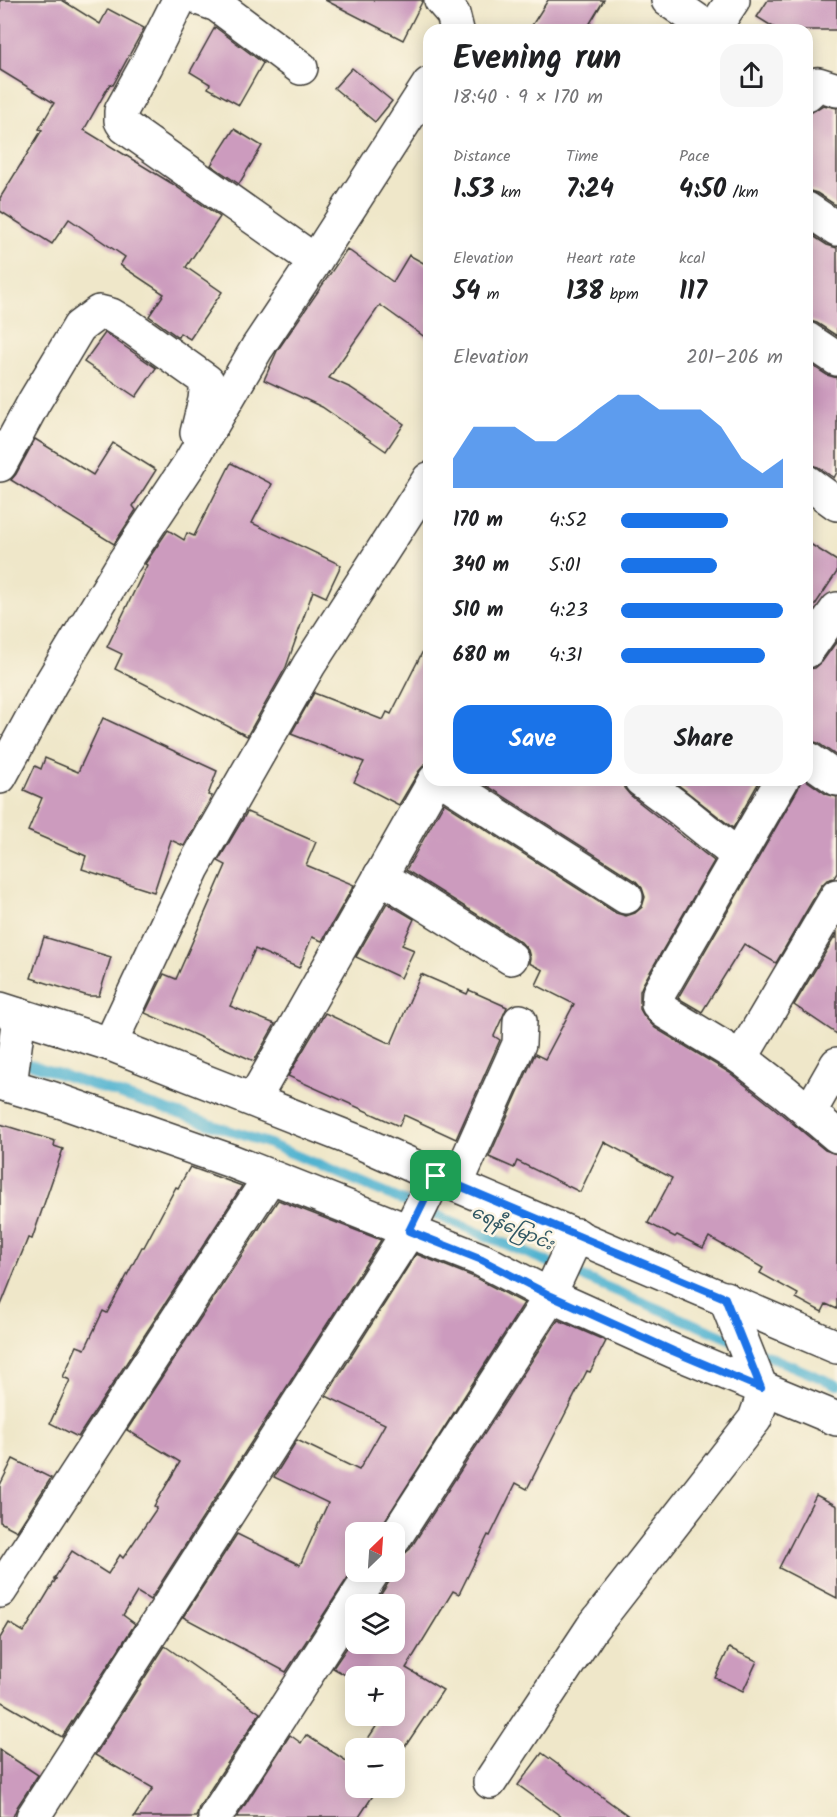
<!DOCTYPE html>
<meta charset="utf-8">
<style>
body{margin:0;font-family:Kalam,"Noto Sans Myanmar",sans-serif;background:#f6f6f6;color:#202124;height:100vh;display:flex;flex-direction:column;font-size:22px;white-space:nowrap}
*{box-sizing:border-box;margin:0}
p{font-size:20px;color:#757577}
.icon{flex:none;width:33px;height:33px;fill:none;stroke:currentColor;stroke-width:2;stroke-linecap:round;stroke-linejoin:round}
.map{position:relative;flex:1;overflow:hidden}
.sheet{position:absolute;left:423px;top:24px;width:390px;height:762px;display:flex;flex-direction:column;background:#fff;border-radius:18px;box-shadow:0 3px 15px #0003}
.sheet>*{flex:none}
.needle{width:39px;rotate:25deg}
.tools{position:absolute;left:345px;top:1522px;display:grid;gap:12px}
.tools a{display:grid;place-items:center;width:60px;height:60px;border-radius:12px;background:#fff;box-shadow:0 3px 15px #0003;font-size:30px}
.pin{position:absolute;display:grid;place-items:center;width:51px;height:51px;color:#fff;margin:-26px;border-radius:12px;box-shadow:0 3px 9px #0006}
.round{display:grid;place-items:center;flex:none;width:63px;height:63px;border-radius:18px;background:#f6f6f6}
.overview{display:flex;align-items:center;justify-content:space-between;height:102px;padding:0 30px}
h1{font-size:33px;font-weight:800;line-height:45px}
.figures{display:grid;grid-template-columns:repeat(3,1fr);gap:9px;height:102px;padding:6px 30px}
.figures div{display:grid;align-content:center}
.figures b{font-size:26px;font-weight:800}
.figures small{font-size:16px;font-weight:400}
.figures p{font-size:16px}
.chart{height:168px;padding:12px 30px}
.chart p{display:flex;justify-content:space-between}
.chart svg{width:100%;height:108px;margin-top:6px;fill:#1a73e8;opacity:.7}
.cta{display:flex;gap:12px;margin-top:auto;padding:12px 30px}
.cta a{flex:1;height:69px;border-radius:18px;background:#1a73e8;color:#fff;font-size:24px;font-weight:800;line-height:69px;text-align:center}
.cta a+a{background:#f6f6f6;color:#202124}
ul{padding:0 30px;list-style:none;font-size:20px}
li{display:grid;grid-template-columns:96px 72px 1fr;align-items:center;height:45px}
li i{height:15px;border-radius:8px;background:#1a73e8}
.map>svg:first-child{display:block}
.lines{fill:none;stroke-linecap:round;stroke-linejoin:round}
.stream{stroke:#51b3d0;stroke-width:10}
.building{fill:#cc9bbe}
.street-casing{stroke:#3c3a36;stroke-width:36}
.street{stroke:#fff;stroke-width:33}
.route-casing{stroke:#fff;stroke-width:12}
.route{stroke:#1a73e8;stroke-width:8}
.labels{text-anchor:middle;dominant-baseline:central;stroke-width:5;stroke-linejoin:round;paint-order:stroke}
.water-label{font-size:18px;font-style:italic;fill:#315864;stroke:#fcf5e5}
</style>
<div class="map">
<svg width="837" height="1817" viewBox="0 0 837 1817">
<rect width="100%" height="100%" fill="#fcf5e5"/>
<filter id="ink" filterUnits="userSpaceOnUse"><feTurbulence type="fractalNoise" baseFrequency=".0167" numOctaves="2"/><feDisplacementMap in="SourceGraphic" scale="12" xChannelSelector="R" yChannelSelector="G"/><feConvolveMatrix kernelMatrix="1 2 1 2 8 2 1 2 1" color-interpolation-filters="sRGB"/></filter>
<filter id="wash" filterUnits="userSpaceOnUse"><feTurbulence type="fractalNoise" baseFrequency=".008" numOctaves="4" result="noise"/><feDisplacementMap in="SourceGraphic" scale="24" xChannelSelector="R" yChannelSelector="G"/><feGaussianBlur stdDeviation="1.35" result="paint"/><feColorMatrix in="noise" values="0 0 0 0 0 0 0 0 0 0 0 0 0 0 0 0 0 1.4 0 .05"/><feComposite in="paint" operator="in"/></filter>
<g filter="url(#wash)">
<rect width="100%" height="100%" fill="#efe7c9"/>
<g class="lines">
<g class="stream">
<path d="M17,1060L267,1143L734,1341"/>
<path d="M754,1350L837,1385"/>
</g>
</g>
<g id="blocks">
<g class="building">
<path d="M0,0H62L100,24L108,9L144,28L113,85L110,84L84,130L171,183L220,217L186,267L222,292L190,339L180,333L178,337L149,316L164,294L120,265L125,257L69,219L52,244L0,211V198L42,130L39,129L54,103L0,70Z"/>
<path d="M325,0H423L403,40Z"/>
<path d="M548,0H604L586,30H529Z"/>
<path d="M768,0H837V30H778L757,17Z"/>
<path d="M215,27L263,63L239,105L208,88L210,84L190,72Z"/>
<path d="M352,68L392,101L375,122L334,88Z"/>
<path d="M823,105L837,108V206L817,193L807,190V112H812Z"/>
<path d="M234,129L262,146L239,184L211,165Z"/>
<path d="M807,232L827,245L837,248V336L817,323L807,320Z"/>
<path d="M347,249L393,282L409,255L429,266V340L380,305L329,378L351,388L404,424L386,451L322,407L264,380L277,351Z"/>
<path d="M105,333L156,368L136,397L84,362Z"/>
<path d="M807,362L827,375L837,378V472L834,478L818,467L807,464Z"/>
<path d="M35,439L93,475L113,443L156,470L133,506L136,510L114,544L11,480L16,474Z"/>
<path d="M231,463L272,484L252,523L341,565L326,597L313,591L286,667L247,736L115,669L122,654L107,647L147,565L145,564L168,530L184,540L187,533L194,536Z"/>
<path d="M807,542L837,561V572L807,617Z"/>
<path d="M429,639V763L425,764L419,771L399,805L354,782L364,762L291,734L314,693L383,720L387,712L391,714Z"/>
<path d="M837,641V756L818,743L807,740V669L815,668L822,662Z"/>
<path d="M103,718L217,771L208,795L212,796L184,846L171,840L154,892L82,869L86,856L28,831L42,798L24,790L35,766L41,769L45,758L78,772Z"/>
<path d="M478,780H623L624,788L630,795L714,861L643,984L640,991V1009L644,1016L655,1028L730,1073L773,1107L825,1150L837,1154V1309L826,1304L822,1312L796,1298L798,1294L760,1273L763,1268L709,1237L703,1248L677,1235L675,1237L648,1223L672,1178L604,1142L580,1192L517,1161L514,1168L489,1157L535,1054L545,1059L574,1004L536,985L543,970L529,963L530,958L528,950L521,942L406,870L444,803L616,913L626,916L635,913L642,907L645,897L642,888L636,881Z"/>
<path d="M672,780H760L733,828Z"/>
<path d="M801,780H806L826,794L837,797V873L834,878L827,880L821,886L776,963L744,944L702,1012L678,998L798,789Z"/>
<path d="M247,812L316,842L306,865L354,885L322,941L312,937L299,968L255,949L230,1006L275,1024L254,1061L145,1013L164,974L176,979L226,865L218,861Z"/>
<path d="M387,903L414,919L402,945L414,950L401,978L356,957Z"/>
<path d="M837,933V1034L794,1005Z"/>
<path d="M44,937L111,957L99,996H88L31,978Z"/>
<path d="M421,974L467,994L469,990L507,1007L494,1036L500,1040L456,1139L404,1115L399,1126L288,1076L325,1013L391,1044Z"/>
<path d="M0,1124L55,1141L54,1146L63,1149L32,1239L28,1238L1,1305H0Z"/>
<path d="M190,1167L242,1186L78,1437L50,1423L70,1380L63,1377L77,1346L85,1349L103,1311L107,1313L142,1247H144L176,1187L178,1188Z"/>
<path d="M278,1200L381,1240L150,1600L137,1592L123,1615L135,1624L62,1737L0,1701V1638L9,1623L24,1632L56,1579H54L72,1551L108,1574L120,1555L123,1558L157,1508L154,1506L180,1462L127,1430Z"/>
<path d="M416,1254L474,1277L524,1303L377,1533H356V1565L286,1672L183,1617L237,1534L300,1565L328,1503L274,1477L297,1440L359,1470L385,1424L326,1396Z"/>
<path d="M558,1320L606,1341L590,1372L587,1371L527,1489L516,1483L490,1536L488,1535L459,1594L453,1591L406,1668L443,1690L394,1763V1749H361L383,1716H394V1677H356V1681L333,1668L356,1634V1644H394V1605H374L389,1582L392,1572H394V1557L403,1555L410,1549Z"/>
<path d="M13,1459L51,1478L17,1531L0,1522V1485Z"/>
<path d="M816,1495L837,1506V1598L779,1568Z"/>
<path d="M165,1646L260,1713L199,1807L196,1817H134L153,1788L95,1755Z"/>
<path d="M729,1648L757,1661L743,1691L715,1678Z"/>
<path d="M290,1735L301,1743L306,1735L351,1764L356,1757V1788H378L359,1817H237Z"/>
<path d="M0,1750L38,1775L17,1807L13,1817H0Z"/>
<path d="M542,1753L630,1817H562L518,1785Z"/>
</g>
</g>
</g>
<g filter="url(#ink)">
<use href="#blocks" fill-opacity="0" stroke="#3c3a36" stroke-width="1.5"/>
<g class="lines">
<defs>
<g id="street">
<path d="M179,0L146,66L121,111V121L125,127L315,261"/>
<path d="M203,0L217,5L301,68"/>
<path d="M441,0L453,14L457,30"/>
<path d="M668,0L711,30"/>
<path d="M713,30L733,0"/>
<path d="M807,94L818,84L837,90"/>
<path d="M807,209L837,229"/>
<path d="M807,339L837,359"/>
<path d="M0,465L34,402L79,327L99,312L111,315L131,327L207,381L205,400L197,433"/>
<path d="M807,482L837,504"/>
<path d="M807,651L837,609"/>
<path d="M807,758L837,779"/>
<path d="M0,777L51,683L124,562L188,466L257,348L315,261L429,84"/>
<path d="M443,780L626,897"/>
<path d="M641,780L680,809L738,856"/>
<path d="M782,780L666,981L659,993L658,1004L665,1012L741,1058L785,1092L837,1136"/>
<path d="M380,876L511,958"/>
<path d="M0,1009L110,1044L364,1144L456,1185L837,1347"/>
<path d="M110,1044L193,868L309,665L429,479"/>
<path d="M741,1058L837,896"/>
<path d="M0,1083L51,1098L231,1161L482,1260L551,1296L673,1351L837,1419"/>
<path d="M10,1086L19,1015"/>
<path d="M254,1099L435,780"/>
<path d="M809,1113L837,1064"/>
<path d="M456,1185L519,1044L520,1021"/>
<path d="M394,1539L551,1296L553,1287L577,1235"/>
<path d="M0,1591L270,1177"/>
<path d="M490,1782L592,1628L755,1419L761,1402V1388L725,1298"/>
<path d="M33,1817L409,1231L436,1176"/>
<path d="M215,1817L373,1572"/>
</g>
</defs>
<use href="#street" class="street-casing"/>
<use href="#street" class="street"/>
</g>
</g>
<g class="lines" filter="url(#ink)">
<defs>
<path id="route" d="M436,1176L725,1298L761,1388L673,1351L551,1296L482,1260L409,1231Z"/>
</defs>
<use href="#route" class="route-casing"/>
<use href="#route" class="route"/>
</g>
<g class="labels">
<g class="water-label">
<text transform="translate(512 1229) rotate(23)">ရေနီမြောင်း</text>
</g>
</g>
</svg>
<div class="tools">
<a><svg class="needle" viewBox="-14 -14 28 28"><path d="M0-13l5 13h-10z" fill="#e53935"/><path d="M0 13l5-13h-10z" fill="#757577"/></svg></a>
<a><svg class="icon" aria-label="layers" viewBox="0 0 24 24"><path d="M12 4l9 5-9 5-9-5zM3 14l9 5 9-5"/></svg></a>
<a>+</a>
<a>−</a>
</div>
<div class="pin" style="left:436px;top:1176px;background:#1e9e55"><svg class="icon" aria-label="arrive" viewBox="0 0 24 24"><path d="M6 21V4h12l-3 4 3 4H6"/></svg></div>
<section class="sheet">
<div class="overview"><div><h1>Evening run</h1><p>18:40 · 9 × 170 m</p></div><a class="round"><svg class="icon" aria-label="share" viewBox="0 0 24 24"><path d="M12 15V3M7 8l5-5 5 5M5 13v7h14v-7"/></svg></a></div>
<div class="figures">
<div><p>Distance</p><b>1.53<small> km</small></b></div>
<div><p>Time</p><b>7:24</b></div>
<div><p>Pace</p><b>4:50<small> /km</small></b></div>
</div>
<div class="figures">
<div><p>Elevation</p><b>54<small> m</small></b></div>
<div><p>Heart rate</p><b>138<small> bpm</small></b></div>
<div><p>kcal</p><b>117</b></div>
</div>
<div class="chart"><p><span>Elevation</span>201–206 m</p>
<svg viewBox="0 0 160 44" preserveAspectRatio="none"><path d="M0 44V32L10 19L20 19L30 19L40 25L50 25L60 19L70 12L80 6L90 6L100 12L110 12L120 12L130 19L140 32L150 38L160 32V44z"/></svg>
</div>
<ul>
<li><b>170 m</b>4:52<i style="width:66%"></i></li>
<li><b>340 m</b>5:01<i style="width:59%"></i></li>
<li><b>510 m</b>4:23<i style="width:100%"></i></li>
<li><b>680 m</b>4:31<i style="width:89%"></i></li>
</ul>
<div class="cta"><a>Save</a><a>Share</a></div>
</section>
</div>
